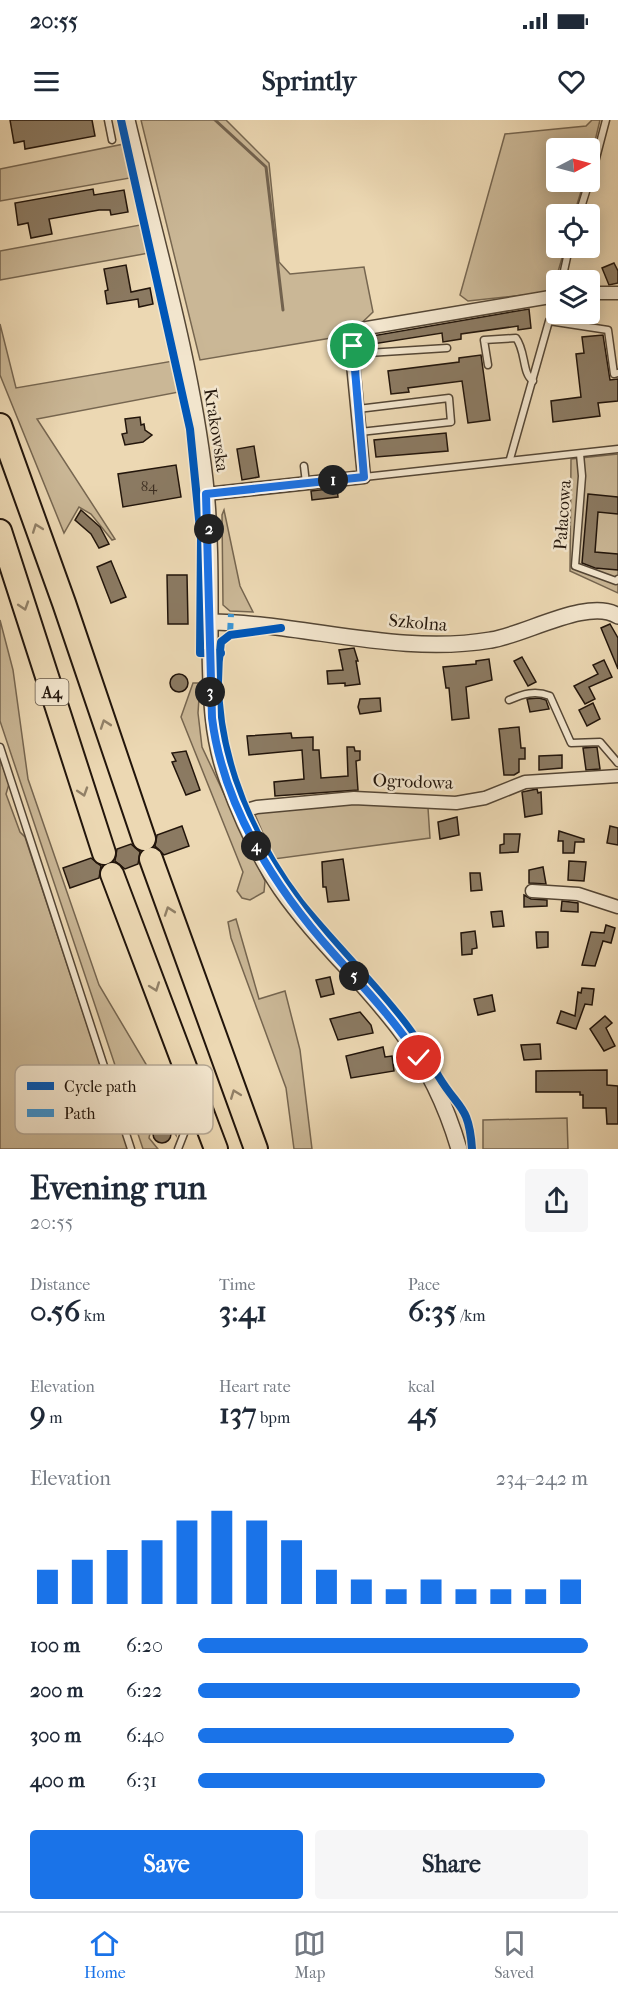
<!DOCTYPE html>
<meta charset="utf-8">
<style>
body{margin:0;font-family:"IM FELL French Canon",serif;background:#f6f6f7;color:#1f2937;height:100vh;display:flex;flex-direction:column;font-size:22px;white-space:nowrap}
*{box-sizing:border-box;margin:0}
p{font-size:20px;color:#747a83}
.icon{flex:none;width:33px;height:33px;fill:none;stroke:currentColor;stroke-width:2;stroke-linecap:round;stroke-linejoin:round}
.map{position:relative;height:1029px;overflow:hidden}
.sheet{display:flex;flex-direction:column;background:#fff;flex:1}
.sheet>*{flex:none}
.needle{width:39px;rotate:84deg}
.controls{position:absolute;left:546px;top:18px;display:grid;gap:12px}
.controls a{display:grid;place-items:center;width:54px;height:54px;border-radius:6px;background:#fff;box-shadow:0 3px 15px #0003;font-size:30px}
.pin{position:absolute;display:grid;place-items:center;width:51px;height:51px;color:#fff;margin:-26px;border:3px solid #fff;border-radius:50%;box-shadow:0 2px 6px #0007}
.km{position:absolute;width:30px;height:30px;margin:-15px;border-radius:50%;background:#222;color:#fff;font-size:16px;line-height:30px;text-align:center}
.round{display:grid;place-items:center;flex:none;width:63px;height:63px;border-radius:6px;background:#f6f6f7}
.overview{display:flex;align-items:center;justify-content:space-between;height:102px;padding:0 30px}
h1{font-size:33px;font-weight:700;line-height:45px}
.stats{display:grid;grid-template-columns:repeat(3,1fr);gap:9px;height:102px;padding:6px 30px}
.stats div{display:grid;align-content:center}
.stats b{font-size:30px;font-weight:700}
.stats small{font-size:16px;font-weight:400}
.stats p{font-size:16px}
.chart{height:168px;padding:12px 30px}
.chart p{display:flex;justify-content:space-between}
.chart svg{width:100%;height:108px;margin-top:6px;stroke:#1a73e8;stroke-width:6}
.cta{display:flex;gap:12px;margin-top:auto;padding:12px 30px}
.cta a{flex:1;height:69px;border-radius:6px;background:#1a73e8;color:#fff;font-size:24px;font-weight:700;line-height:69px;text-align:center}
.cta a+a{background:#f6f6f7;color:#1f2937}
ul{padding:0 30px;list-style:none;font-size:20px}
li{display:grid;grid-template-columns:96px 72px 1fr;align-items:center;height:45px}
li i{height:15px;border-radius:8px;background:#1a73e8}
.status{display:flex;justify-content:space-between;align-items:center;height:42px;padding:0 30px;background:#fff;direction:ltr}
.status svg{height:16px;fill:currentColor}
header{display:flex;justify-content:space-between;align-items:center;height:78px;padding:0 30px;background:#fff;font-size:27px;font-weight:700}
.menu{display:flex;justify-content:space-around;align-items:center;height:84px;border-top:2px solid #e0e1e3;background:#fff;font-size:16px;color:#747a83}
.menu a{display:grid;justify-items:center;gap:3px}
.menu .on{color:#1a73e8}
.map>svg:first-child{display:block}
.green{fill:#cab796;stroke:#766650;stroke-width:1.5}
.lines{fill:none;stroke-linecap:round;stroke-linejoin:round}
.stream{stroke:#72624e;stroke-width:3}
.building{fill:#8b7a62;stroke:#22150b;stroke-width:1.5}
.service-casing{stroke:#544635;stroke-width:9}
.minor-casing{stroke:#544635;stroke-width:15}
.tertiary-casing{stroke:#544635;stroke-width:18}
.motorway-casing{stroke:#22150b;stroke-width:26}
.service{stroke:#f3e6ce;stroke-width:6}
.minor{stroke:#f3e6ce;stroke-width:12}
.tertiary{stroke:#f3e6ce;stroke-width:15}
.motorway{stroke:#ecd8b3;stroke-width:22}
.quiet{stroke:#3b93d2;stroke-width:6;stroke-dasharray:12 6;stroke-linecap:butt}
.cycleway-casing{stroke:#f3e6ce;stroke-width:11}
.cycleway{stroke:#0057b8;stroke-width:8}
.oneway{stroke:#918067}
.route-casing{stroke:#fff;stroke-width:12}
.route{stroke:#1a73e8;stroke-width:8}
.labels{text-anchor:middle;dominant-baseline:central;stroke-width:5;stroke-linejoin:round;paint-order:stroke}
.number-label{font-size:15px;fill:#3c2e21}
.shield{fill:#f3e6ce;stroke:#615446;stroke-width:1.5}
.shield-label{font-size:16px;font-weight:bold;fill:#22150b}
.street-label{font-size:18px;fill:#22150b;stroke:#f3e6ce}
.key{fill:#f3e6ce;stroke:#b4a794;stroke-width:1.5}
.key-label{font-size:16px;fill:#22150b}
</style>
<div class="status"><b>20:55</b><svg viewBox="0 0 49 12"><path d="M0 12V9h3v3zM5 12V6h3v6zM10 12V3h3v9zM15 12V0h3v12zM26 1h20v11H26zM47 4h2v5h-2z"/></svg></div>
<header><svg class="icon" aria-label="menu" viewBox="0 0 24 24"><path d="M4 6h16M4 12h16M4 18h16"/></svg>Sprintly<svg class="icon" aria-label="heart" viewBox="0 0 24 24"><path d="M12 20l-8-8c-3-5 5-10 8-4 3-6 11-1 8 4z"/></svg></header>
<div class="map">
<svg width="618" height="1029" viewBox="0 0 618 1029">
<rect width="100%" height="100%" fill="#ecd8b3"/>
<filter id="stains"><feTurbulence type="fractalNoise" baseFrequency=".00333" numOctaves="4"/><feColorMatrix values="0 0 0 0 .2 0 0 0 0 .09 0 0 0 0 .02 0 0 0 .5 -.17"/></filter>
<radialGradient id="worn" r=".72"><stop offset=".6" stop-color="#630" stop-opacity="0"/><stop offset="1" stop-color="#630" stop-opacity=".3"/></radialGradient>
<g class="green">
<path d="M141,0H226L269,43L279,142L290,154L364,147L373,192L349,215L200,240Z"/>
<path d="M592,0H600L590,42V28H556V62H584L574,94H556V128H565L552,172L468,181L460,175L505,14L586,6Z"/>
<path d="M124,24L130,58L0,81V49Z"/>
<path d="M140,105L149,133L0,160V131Z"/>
<path d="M0,204L16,268L173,241L179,272L37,299L115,419L112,420L91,394L79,387L64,413L0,255Z"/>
<path d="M618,334V473L570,451L571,339Z"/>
<path d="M224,390L240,466L253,492L230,491L223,485L222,395Z"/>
<path d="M0,500L13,550L28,659L99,865L175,993L176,1015L168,1003L160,1001L151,1008L149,1018L158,1029H143L0,601Z"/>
<path d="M193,563H200L198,593L202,627L265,761L264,772L250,780L242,778L237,771L243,752L181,597Z"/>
<path d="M0,639L9,664L6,674L20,712L25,717L128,1029H0Z"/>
<path d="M367,681L428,688L430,718L274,739L253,690Z"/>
<path d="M236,799L259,879L285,871L300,930L312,1029H294L286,968L231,818L228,802Z"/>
<path d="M567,998L568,1029H483V1000Z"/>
</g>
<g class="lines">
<path class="stream" d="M215,0L266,47L283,190"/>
</g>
<g class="building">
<path d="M10,0H92L95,16L25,29L24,21L14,23Z"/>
<path d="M93,69L94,75L124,70L128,92L111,95L110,90H99L49,99L52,114L31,118L28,103L18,105L15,83Z"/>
<path d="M614,143L618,151V163L609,165L602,148Z"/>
<path d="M126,145L131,172L150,168L153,184L139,187L138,179L107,184L105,171L108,170L104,149Z"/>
<path d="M529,189L531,208L518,210V206L461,214V219L443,222L442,213L373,224L372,216Z"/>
<path d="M603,215L610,260L618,259V281L598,283L600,296L553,302L551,281L581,277L576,234L584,233L582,217Z"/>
<path d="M481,235L490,300L468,303L462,261L408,268L409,272L391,274L388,251L459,242V238Z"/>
<path d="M140,297L141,305L144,304L145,310L152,315L143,322L125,325L122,314L127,313L125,299Z"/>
<path d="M446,313L448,331L376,337L374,320Z"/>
<path d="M254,326L259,357L242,360L237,329Z"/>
<path d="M176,345L181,377L123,387L118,354Z"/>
<path d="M337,368L338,377L312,380L311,371Z"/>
<path d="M588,374L618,377V394L598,392L595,432L618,434V450L595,448L582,443Z"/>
<path d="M81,390L100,407L109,424L99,428L91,414L75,400Z"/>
<path d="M111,441L126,477L111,483L97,447Z"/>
<path d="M167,455H187L188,504H168Z"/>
<path d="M610,504L618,518V549L601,508Z"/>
<path d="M354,528L358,541H356L360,564L345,566V563L328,564L327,551L343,550L339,530Z"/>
<path d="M522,537L536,562L528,566L514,541Z"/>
<path d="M489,539L492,560L466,567L469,598L452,600L449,568H446L443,547L476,544V541Z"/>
<path d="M604,540L612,557L589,567L595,579L585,584L574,566L598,554L593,545Z"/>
<circle cx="179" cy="563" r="9"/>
<path d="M380,578L381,591L360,594L358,587L360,579Z"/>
<path d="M539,578L546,580L549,589L530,592L527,579Z"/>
<path d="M593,583L600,599L587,606L579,590Z"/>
<path d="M519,607L521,628H525V639H519V652L514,655H504L499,609Z"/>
<path d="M291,613L292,618L313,617V630H319L321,658L348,656L347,627H354L355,631H360V640L356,641L358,670L275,676L274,662L304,659L302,630L249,635L247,616Z"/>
<path d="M597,627L600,649L586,650L583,628Z"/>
<path d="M186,631L200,670L186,675L172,642L176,641L172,633Z"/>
<path d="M562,635V648L539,650V636Z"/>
<path d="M537,669L538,673L541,672L542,694L525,697L522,672Z"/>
<path d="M457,697L459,715L440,719L438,702Z"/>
<path d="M182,706L189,726L164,735L155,726L157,715Z"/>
<path d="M610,706L618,708V725L607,723Z"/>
<path d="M559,711L584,719V722H575L574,733H563V721H558Z"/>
<path d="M504,714H520L518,732L500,733V725L504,724Z"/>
<path d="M131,724L140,732L138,744L125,749L115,741L117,729Z"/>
<path d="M91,738L101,746L99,758L70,768L63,748Z"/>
<path d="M343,739L349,780L328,782L326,767H323L322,742Z"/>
<path d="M569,741L586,742L584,761L568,760Z"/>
<path d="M543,747L546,764L529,763V750Z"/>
<path d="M470,753H480L482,770L471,771Z"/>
<path d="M524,775L531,779L547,780V786L524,787Z"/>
<path d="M562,781L578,783V792L561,791Z"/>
<path d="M502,791L504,806L493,807L491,792Z"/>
<path d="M606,805L615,808L611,823L603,821L595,846L582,845L591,812L604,813Z"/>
<path d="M475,811L477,828L472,829V834L462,835L461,813Z"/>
<path d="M536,812H548V827L537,828Z"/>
<path d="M330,857L334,874L321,877L316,860Z"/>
<path d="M582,868L594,869L592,885L585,884L576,909L557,903L561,891L575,896L578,872L581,873Z"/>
<path d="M492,875L495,891L478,895L474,879Z"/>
<path d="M360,892L371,905L373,913L338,920L330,899Z"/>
<path d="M605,896L612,903L606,908L615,926L604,931L590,909Z"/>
<path d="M540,924L541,939L524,940L521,925Z"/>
<path d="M383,927L385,937L392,936L394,951L351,958L346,936Z"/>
<path d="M607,950V965L618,966V1004H607L606,988H583V975H580V972H536V951Z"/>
<circle cx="162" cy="1014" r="9"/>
</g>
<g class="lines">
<defs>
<g id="service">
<path d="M108,0L112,20"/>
<path d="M590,61L606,0"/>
<path d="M579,94L589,62"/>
<path d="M562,160L569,128"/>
<path d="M352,234L447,228"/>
<path d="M488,245L484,220L516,218C526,231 522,254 533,261"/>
<path d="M358,289L449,278L451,302L360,312"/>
<path d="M580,334L582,356L575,446L616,461L618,459"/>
<path d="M510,339L549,201L608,210L614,254L618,253"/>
<path d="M304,346L306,363"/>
<path d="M364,357L618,329"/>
<path d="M509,580C523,574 535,570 550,576L571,623L600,622L618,643"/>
<path d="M0,627L131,1029"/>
<path d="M178,1029L194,988"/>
</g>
<g id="minor">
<path d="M590,173H618"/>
<path d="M206,374L364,357L352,234L355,215L361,209L556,176"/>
<path d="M240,692L257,687L354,678L456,683L485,678L525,662L618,656"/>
<path d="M532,771L578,774L618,787"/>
</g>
<g id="tertiary">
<path d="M127,0C155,119 191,238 205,360C211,415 210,472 210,527C211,573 211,615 227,659C241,697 258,736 281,769C317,821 366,863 403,914C429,949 447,988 459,1029"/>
<path d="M210,502C304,503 398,536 491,520C525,515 589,477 618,496"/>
</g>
<g id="motorway">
<path d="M0,305L64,483L144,719"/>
<path d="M0,411L104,733"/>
<path d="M151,739L256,1029"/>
<path d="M112,754L216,1029"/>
</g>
</defs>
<use href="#service" class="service-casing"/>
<use href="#minor" class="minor-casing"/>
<use href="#tertiary" class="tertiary-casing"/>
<use href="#motorway" class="motorway-casing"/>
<use href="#service" class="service"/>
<use href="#minor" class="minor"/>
<use href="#tertiary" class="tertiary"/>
<use href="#motorway" class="motorway"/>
<path class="quiet" d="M230,515L231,494"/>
<defs>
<g id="cycleway">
<path d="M121,0L190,309L201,419L200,533H221"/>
<path d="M281,508L230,515L221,522C207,613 245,710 300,782C335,826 377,865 410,910C421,925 429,941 439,957C459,990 469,985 472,1029"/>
</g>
</defs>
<use href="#cycleway" class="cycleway-casing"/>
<use href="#cycleway" class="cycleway"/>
</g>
<defs><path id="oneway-chevron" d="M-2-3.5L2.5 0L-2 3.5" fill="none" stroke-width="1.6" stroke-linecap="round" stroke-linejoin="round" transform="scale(1.5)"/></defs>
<g class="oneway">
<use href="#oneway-chevron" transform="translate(37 408) rotate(-110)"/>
<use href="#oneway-chevron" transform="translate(24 486) rotate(72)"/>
<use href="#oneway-chevron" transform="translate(105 604) rotate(-109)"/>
<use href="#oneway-chevron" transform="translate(83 672) rotate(72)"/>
<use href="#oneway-chevron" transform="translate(169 791) rotate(-109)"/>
<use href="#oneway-chevron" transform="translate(155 867) rotate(70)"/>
<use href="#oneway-chevron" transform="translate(235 974) rotate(-111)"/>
</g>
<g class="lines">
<defs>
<path id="route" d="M353,226L364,357L206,374L212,598C223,686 275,768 333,833C363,867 394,899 419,938"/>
</defs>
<use href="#route" class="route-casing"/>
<use href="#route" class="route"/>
</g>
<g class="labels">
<g class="number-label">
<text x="149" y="366">84</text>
</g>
<rect class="shield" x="35.5" y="559" width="33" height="26" rx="4.5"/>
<g class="shield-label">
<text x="52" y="572">A4</text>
</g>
<g class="street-label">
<text transform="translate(216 310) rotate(81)">Krakowska</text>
<text transform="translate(563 395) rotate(-86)">Pałacowa</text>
<text transform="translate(418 503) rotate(5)">Szkolna</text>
<text transform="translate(413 662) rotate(2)">Ogrodowa</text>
</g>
</g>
<rect x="15" y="945" width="198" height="69" rx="9" class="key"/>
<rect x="27" y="962" width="27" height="8" fill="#0057b8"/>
<rect x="27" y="989" width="27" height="8" fill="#3b93d2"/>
<g class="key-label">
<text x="64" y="972">Cycle path</text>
<text x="64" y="999">Path</text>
</g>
<rect width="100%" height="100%" filter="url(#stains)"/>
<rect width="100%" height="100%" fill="url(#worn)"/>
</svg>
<div class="controls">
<a><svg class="needle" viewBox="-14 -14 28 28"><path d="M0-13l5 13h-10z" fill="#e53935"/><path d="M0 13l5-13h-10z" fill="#747a83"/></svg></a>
<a><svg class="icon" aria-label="locate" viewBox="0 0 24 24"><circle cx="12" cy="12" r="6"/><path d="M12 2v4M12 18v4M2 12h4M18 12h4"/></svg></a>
<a><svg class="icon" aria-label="layers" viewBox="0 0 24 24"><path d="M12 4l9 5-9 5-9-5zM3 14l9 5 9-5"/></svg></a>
</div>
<div class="pin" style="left:353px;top:226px;background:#1e9e55"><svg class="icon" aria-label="arrive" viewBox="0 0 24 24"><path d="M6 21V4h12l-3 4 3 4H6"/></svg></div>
<div class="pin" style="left:419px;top:938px;background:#d93025"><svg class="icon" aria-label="check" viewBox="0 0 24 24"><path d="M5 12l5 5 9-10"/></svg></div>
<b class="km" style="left:333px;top:360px">1</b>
<b class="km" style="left:209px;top:409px">2</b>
<b class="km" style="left:210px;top:572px">3</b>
<b class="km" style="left:256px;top:726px">4</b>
<b class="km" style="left:354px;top:856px">5</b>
</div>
<section class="sheet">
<div class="overview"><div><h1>Evening run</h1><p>20:55</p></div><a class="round"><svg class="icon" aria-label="share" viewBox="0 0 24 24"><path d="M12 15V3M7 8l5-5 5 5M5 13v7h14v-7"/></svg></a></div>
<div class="stats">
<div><p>Distance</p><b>0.56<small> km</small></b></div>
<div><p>Time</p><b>3:41</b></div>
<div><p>Pace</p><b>6:35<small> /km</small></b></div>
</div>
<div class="stats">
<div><p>Elevation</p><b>9<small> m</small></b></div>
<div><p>Heart rate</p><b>137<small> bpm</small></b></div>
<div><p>kcal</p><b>45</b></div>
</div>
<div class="chart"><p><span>Elevation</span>234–242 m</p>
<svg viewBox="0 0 160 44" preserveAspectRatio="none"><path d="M5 44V30M15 44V26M25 44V22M35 44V18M45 44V10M55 44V6M65 44V10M75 44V18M85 44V30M95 44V34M105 44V38M115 44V34M125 44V38M135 44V38M145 44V38M155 44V34"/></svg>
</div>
<ul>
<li><b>100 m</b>6:20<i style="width:100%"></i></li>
<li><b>200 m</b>6:22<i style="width:98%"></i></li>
<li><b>300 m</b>6:40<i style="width:81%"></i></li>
<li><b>400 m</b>6:31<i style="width:89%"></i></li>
</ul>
<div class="cta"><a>Save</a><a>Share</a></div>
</section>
<nav class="menu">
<a class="on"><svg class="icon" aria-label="home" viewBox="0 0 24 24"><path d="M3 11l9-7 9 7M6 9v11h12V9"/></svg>Home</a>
<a><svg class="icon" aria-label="map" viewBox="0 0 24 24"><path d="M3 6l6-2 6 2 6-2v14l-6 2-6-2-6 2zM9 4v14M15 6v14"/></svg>Map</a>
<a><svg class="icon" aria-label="saved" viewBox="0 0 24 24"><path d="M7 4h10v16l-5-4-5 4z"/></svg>Saved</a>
</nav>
